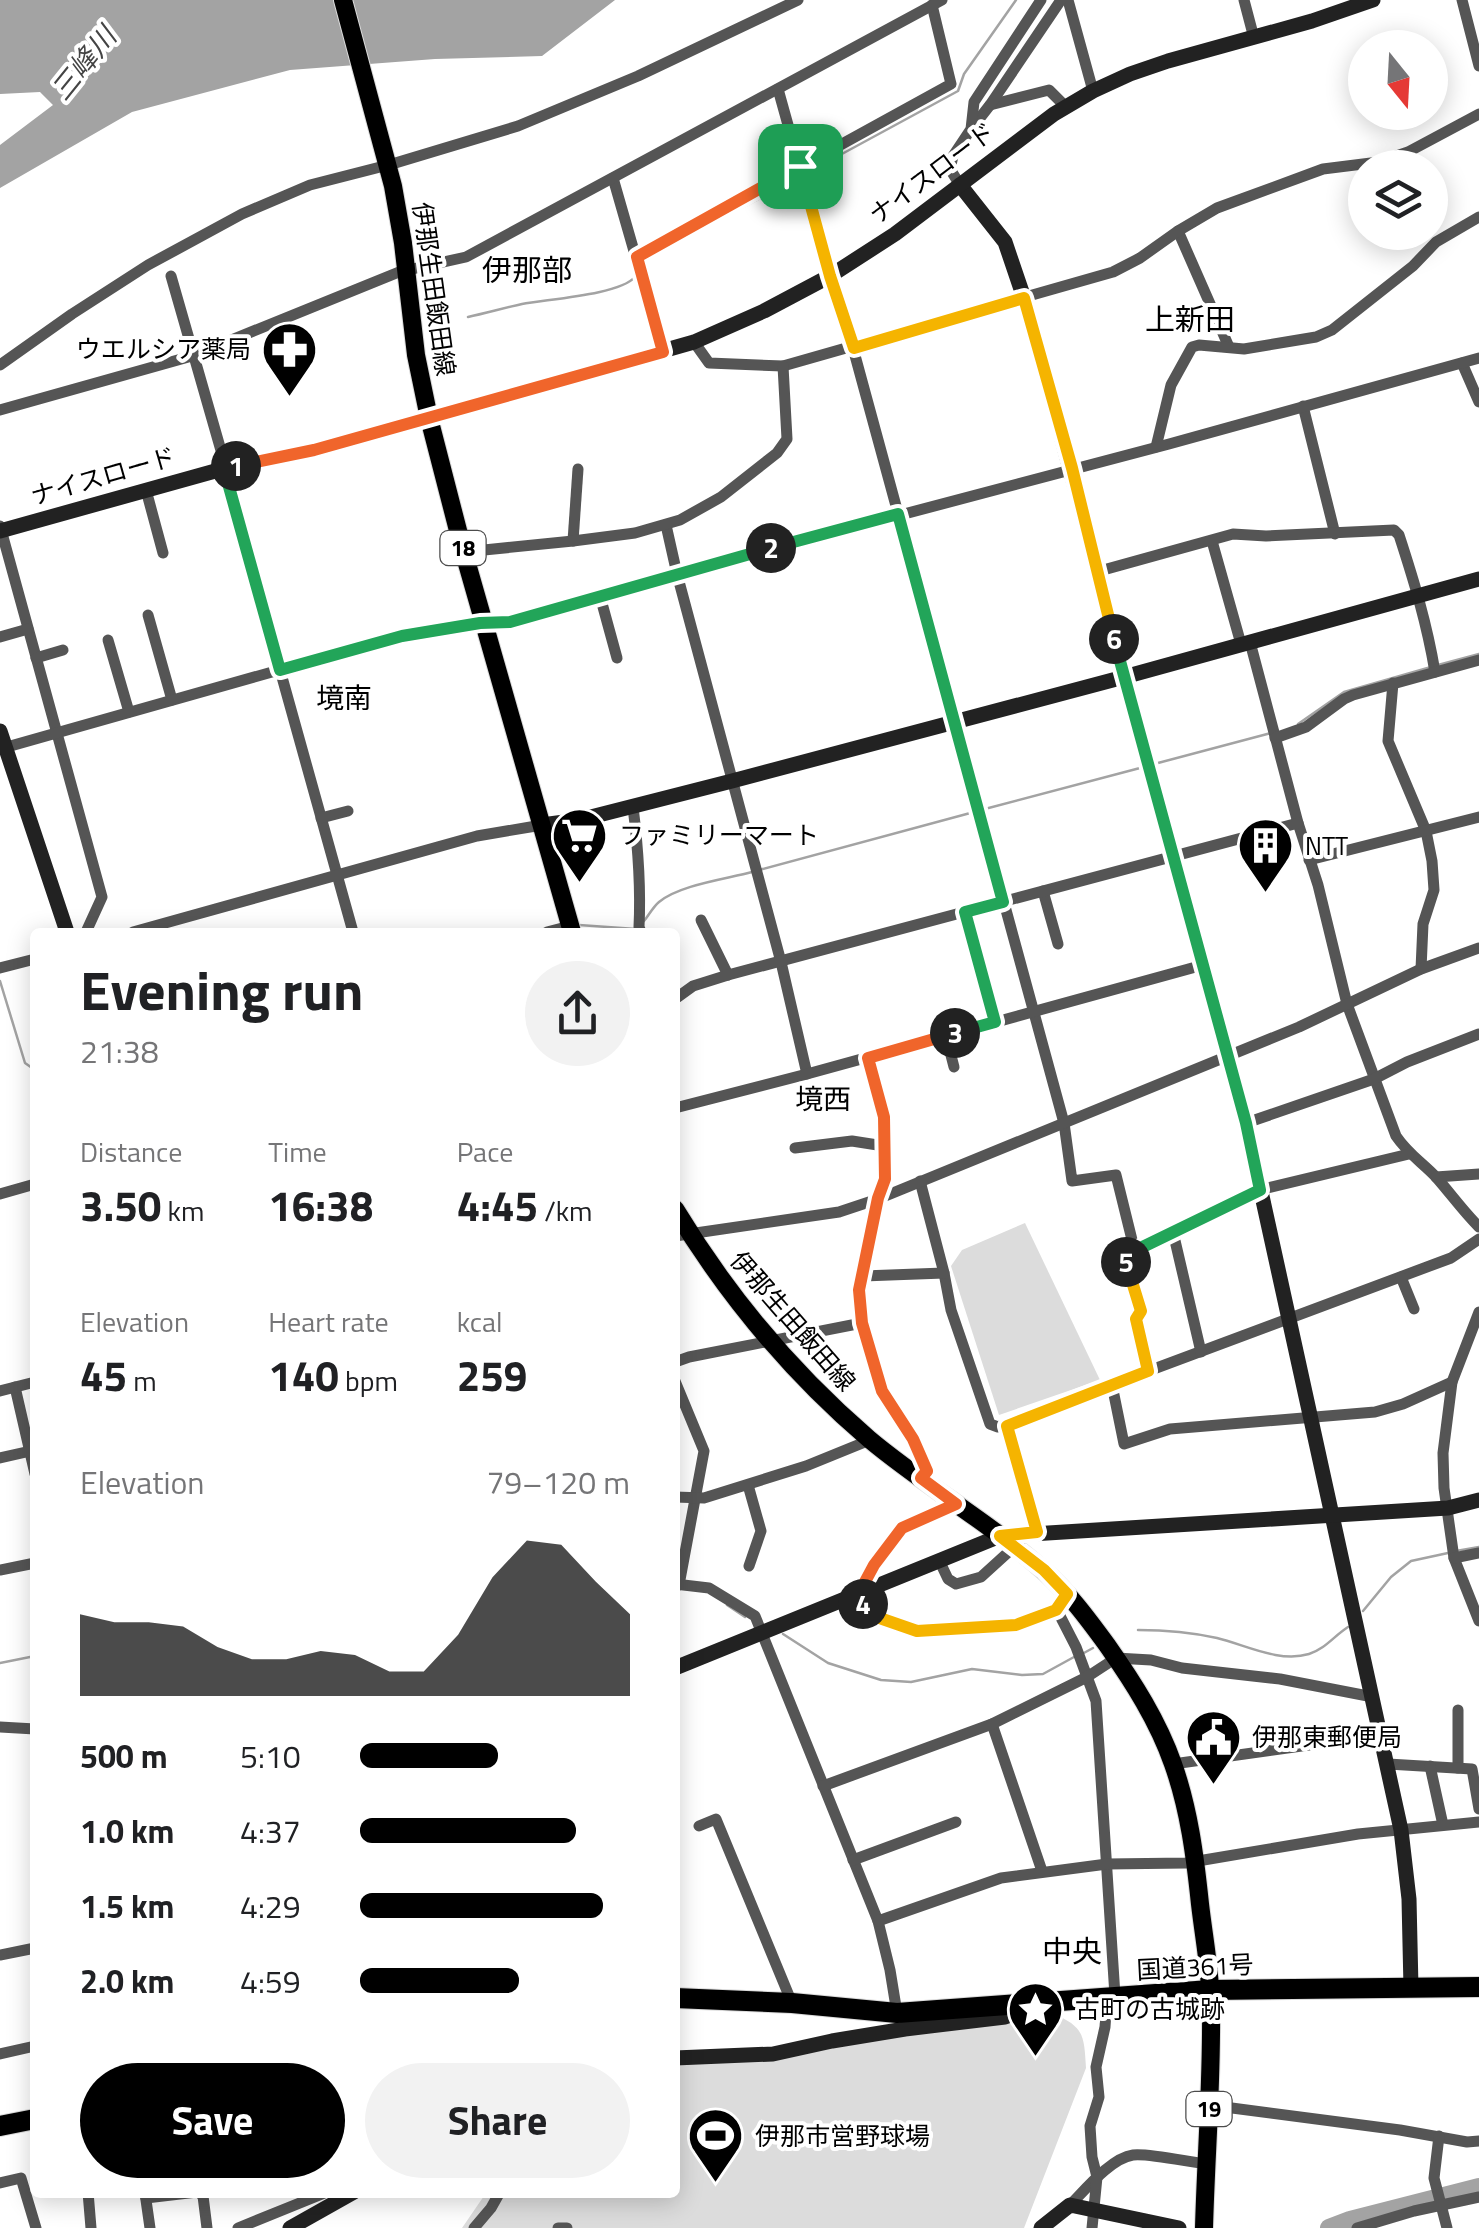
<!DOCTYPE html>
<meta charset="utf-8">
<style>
body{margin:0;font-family:"Titillium Web","Noto Sans JP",sans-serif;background:#f2f2f2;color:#202124;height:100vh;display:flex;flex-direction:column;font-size:38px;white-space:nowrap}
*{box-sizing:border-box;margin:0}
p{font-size:32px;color:#757577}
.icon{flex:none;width:55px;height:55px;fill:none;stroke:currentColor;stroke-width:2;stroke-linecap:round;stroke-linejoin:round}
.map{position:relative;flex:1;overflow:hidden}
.details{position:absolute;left:30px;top:928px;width:650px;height:1270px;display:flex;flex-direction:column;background:#fff;border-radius:10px;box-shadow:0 5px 25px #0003}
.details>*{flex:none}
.needle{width:65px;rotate:162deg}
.buttons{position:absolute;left:1348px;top:30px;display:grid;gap:20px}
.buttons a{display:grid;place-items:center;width:100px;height:100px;border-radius:50%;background:#fff;box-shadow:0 5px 25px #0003;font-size:50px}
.pin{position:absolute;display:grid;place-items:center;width:85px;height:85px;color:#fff;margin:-42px;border-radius:20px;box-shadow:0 5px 15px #0006}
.km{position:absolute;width:50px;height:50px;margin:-25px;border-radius:50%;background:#222;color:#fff;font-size:28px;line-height:50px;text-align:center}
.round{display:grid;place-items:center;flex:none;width:105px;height:105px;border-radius:52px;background:#f2f2f2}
.headline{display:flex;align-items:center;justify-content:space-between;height:170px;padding:0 50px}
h1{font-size:55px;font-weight:700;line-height:75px}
.metrics{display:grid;grid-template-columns:repeat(3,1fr);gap:15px;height:170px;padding:10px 50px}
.metrics div{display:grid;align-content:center}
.metrics b{font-size:42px;font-weight:700}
.metrics small{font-size:28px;font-weight:400}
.metrics p{font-size:28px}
.chart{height:280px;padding:20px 50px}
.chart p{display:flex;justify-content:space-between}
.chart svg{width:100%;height:180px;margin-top:10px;fill:#000;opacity:.7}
.button{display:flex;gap:20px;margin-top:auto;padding:20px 50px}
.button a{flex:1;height:115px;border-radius:60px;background:#000;color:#fff;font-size:40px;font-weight:700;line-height:115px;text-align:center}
.button a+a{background:#f2f2f2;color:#202124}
ul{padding:0 50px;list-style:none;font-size:32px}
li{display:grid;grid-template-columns:160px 120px 1fr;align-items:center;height:75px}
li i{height:25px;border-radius:12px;background:#000}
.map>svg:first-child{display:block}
.green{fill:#dcdcdc}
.water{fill:#a3a3a3}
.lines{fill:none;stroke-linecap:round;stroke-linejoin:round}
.stream{stroke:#a3a3a3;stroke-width:2.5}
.river{stroke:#a3a3a3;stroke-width:18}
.primary-casing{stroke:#dbdbdb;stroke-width:20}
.highway-casing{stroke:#dbdbdb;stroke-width:22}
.street{stroke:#555;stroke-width:11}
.secondary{stroke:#222;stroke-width:15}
.primary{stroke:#000;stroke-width:18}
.highway{stroke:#000;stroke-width:20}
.split-1-casing{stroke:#fff;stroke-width:20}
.split-2-casing{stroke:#fff;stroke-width:20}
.split-3-casing{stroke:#fff;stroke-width:20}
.split-4-casing{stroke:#fff;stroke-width:20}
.split-5-casing{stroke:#fff;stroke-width:20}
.split-6-casing{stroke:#fff;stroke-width:20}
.split-7-casing{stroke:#fff;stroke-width:20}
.split-1{stroke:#f0652b;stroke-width:12}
.split-2{stroke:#22a559;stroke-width:12}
.split-3{stroke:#22a559;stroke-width:12}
.split-4{stroke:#f0652b;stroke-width:12}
.split-5{stroke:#f5b400;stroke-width:12}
.split-6{stroke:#22a559;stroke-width:12}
.split-7{stroke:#f5b400;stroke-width:12}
.labels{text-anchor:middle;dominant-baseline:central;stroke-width:8;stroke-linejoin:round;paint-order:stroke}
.shield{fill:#fff;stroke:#4c4c4c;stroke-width:2.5}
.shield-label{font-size:22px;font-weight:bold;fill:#000}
.street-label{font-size:25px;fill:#000;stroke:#fff}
.poi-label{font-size:25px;fill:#000;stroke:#fff;text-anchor:start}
.water-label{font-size:28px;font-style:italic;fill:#444;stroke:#fff}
.neighbourhood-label{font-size:28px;fill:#000;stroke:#fff}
.quarter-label{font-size:30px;fill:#000;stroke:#fff}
</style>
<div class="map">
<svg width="1479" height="2228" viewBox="0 0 1479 2228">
<rect width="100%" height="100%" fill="#fff"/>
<g class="green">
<path d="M1025,1223L1100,1380L999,1415L951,1266L962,1250Z"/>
<path d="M1052,2013C1084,2027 1084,2034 1086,2068L1024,2228H462L486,2193L675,2192V2053L773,2049L870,2031Z"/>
</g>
<path class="water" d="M0,0H615L542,56L435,59L290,70L132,112L0,188V145L53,105L40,92L0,94Z"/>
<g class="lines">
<g class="stream">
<path d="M805,174L958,91L964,74L1016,0"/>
<path d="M677,242L798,178"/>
<path d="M468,317C486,313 504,308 522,304C548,299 619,295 635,277"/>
<path d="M1438,665L1479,654"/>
<path d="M1298,724L1344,692L1431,667"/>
<path d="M1158,763L1271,733"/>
<path d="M981,810L1140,768"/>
<path d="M759,870L974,812"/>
<path d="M644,921C649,915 653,907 659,902C679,885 726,879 752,872"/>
<path d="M579,925L636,929"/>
<path d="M0,981L25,1063L35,1070"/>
<path d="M1456,1551L1479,1547"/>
<path d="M727,1605L745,1617"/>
<path d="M1363,1611L1391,1577L1411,1561L1448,1553"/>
<path d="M1138,1630C1165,1630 1190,1632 1217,1638C1246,1645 1279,1663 1309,1654C1325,1649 1334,1636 1348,1627"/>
<path d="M783,1634L828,1663L881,1680L911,1682L972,1669L1022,1675L1043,1674L1074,1657"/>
<path d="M1082,1654L1093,1648"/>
<path d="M0,1663L35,1656"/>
</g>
<path class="river" d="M1329,2228L1350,2220L1479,2187"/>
<defs>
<g id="primary">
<path d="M343,0L393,186L403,243L416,355L429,418L462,546L572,932"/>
<path d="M675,1209C727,1295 793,1374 869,1439C925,1486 989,1522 1044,1571C1068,1592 1088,1619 1107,1645C1133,1682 1158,1721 1173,1764C1189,1809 1195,1856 1200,1904C1204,1939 1211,1974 1211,2009C1212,2082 1206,2155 1204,2228"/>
</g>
<g id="highway">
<path d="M675,1998L792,2003L897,2013L1210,1990L1479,1987"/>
<path d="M0,2126L35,2119"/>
</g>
</defs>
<use href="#primary" class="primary-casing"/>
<use href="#highway" class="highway-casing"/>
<g class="street">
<path d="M1068,0L1093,91"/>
<path d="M1244,0L1254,38"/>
<path d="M1462,0L1479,66"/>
<path d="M778,89L830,276L853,348L1064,1123L1072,1181L1116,1175L1135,1252"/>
<path d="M990,105L1049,90L1066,107"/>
<path d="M972,128L990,105L1061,0"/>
<path d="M613,178L663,352"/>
<path d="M960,185L950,169L953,156L971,129L974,102L1041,0"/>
<path d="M1178,231L1229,347"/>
<path d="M637,257L951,84L932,5"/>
<path d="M171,276L226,468V476L353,932"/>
<path d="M694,342L709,363L783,366L1113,272L1140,258L1178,231L1217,208L1323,169L1379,162L1408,152L1479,114"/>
<path d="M1462,363L1479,402"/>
<path d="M0,365L72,314L148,265L242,214L310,185L392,164L518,126L638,76L798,0"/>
<path d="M1303,406L1335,534"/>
<path d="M0,410L192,356L399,272L466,257L942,0"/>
<path d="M1156,447L1171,385L1192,347L1199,345L1244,349L1316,337L1332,330L1413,266L1436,242L1479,217"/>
<path d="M146,490L163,553"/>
<path d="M666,525L677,574L781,962L807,1074"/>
<path d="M0,526L102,897L86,932"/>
<path d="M573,541L578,469"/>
<path d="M1212,541L1241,644"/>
<path d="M462,546L484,550L573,541L635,533L680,520L721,497L777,453L787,439L783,366"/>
<path d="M1096,572L1233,534L1266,536L1394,530L1399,535C1414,581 1427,624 1435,672"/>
<path d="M600,596L617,658"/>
<path d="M148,615L172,700"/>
<path d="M0,637L28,629"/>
<path d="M108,640L129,712"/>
<path d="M1250,642L1298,823L1318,885L1347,1004L1396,1136C1409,1155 1422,1162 1436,1177C1451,1194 1463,1211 1479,1227"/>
<path d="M36,658L63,650"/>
<path d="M1393,683L1388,741L1426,831L1432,861L1434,890L1423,924L1421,969"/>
<path d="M1275,738L1306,727L1344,699L1353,695L1479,660"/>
<path d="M0,749L403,635L480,623L510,622L677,574L1169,444L1479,358"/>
<path d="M633,807C638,847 641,886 639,927L641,932"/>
<path d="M321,818L348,811"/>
<path d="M1309,860L1479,817"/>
<path d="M1043,891L1058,944"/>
<path d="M965,912L995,1022"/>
<path d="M701,920L728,975"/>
<path d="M133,932L477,836L542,825"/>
<path d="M547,932L570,926"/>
<path d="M0,968L35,959"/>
<path d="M675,999L693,986L728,975L1298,823"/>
<path d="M946,1036L954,1067"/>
<path d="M867,1058L884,1117L885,1179L878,1199L859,1290L862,1323L882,1391L913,1439L927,1471L921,1477"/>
<path d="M675,1108L807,1074L1203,965"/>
<path d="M1246,1123L1374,1079L1407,1062L1479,1034"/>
<path d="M795,1148L852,1141L884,1146"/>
<path d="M1436,1177L1479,1174"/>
<path d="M920,1181L944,1273L951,1310L990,1424L998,1427L1451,1258L1479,1239"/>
<path d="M0,1194L35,1184"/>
<path d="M1173,1232L1201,1352"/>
<path d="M675,1236L839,1212L878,1199L1299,1027L1421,969L1479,948"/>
<path d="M863,1276L944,1273"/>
<path d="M1401,1277L1414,1309"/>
<path d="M1479,1312L1452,1382L1443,1453L1444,1488L1454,1558L1479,1621"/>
<path d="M675,1362L689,1357L862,1323"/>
<path d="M1148,1371L1136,1319L1141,1311L1125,1257L1255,1191L1409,1154"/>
<path d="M675,1381L704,1451L679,1585"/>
<path d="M1112,1385L1124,1444L1170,1429L1375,1412L1403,1404L1452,1382"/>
<path d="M15,1387L35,1474"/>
<path d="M0,1391L35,1382"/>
<path d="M1007,1425L1037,1532"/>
<path d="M0,1458L35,1450"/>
<path d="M748,1485L761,1531L749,1566"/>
<path d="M675,1497L704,1498L806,1466L870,1440"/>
<path d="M956,1504L902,1529L874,1565L859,1593L868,1614L917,1631L1017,1625L1057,1610"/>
<path d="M1454,1558L1479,1553"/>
<path d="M939,1560L948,1579L956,1584L981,1577L1014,1547"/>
<path d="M0,1570L35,1563"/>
<path d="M675,1584L709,1588L755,1616L878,1921L890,1970L897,2013"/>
<path d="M1067,1594L1057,1610L1076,1647L1096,1701L1115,1996"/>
<path d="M1458,1710V1768"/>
<path d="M992,1724L1042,1871"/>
<path d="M0,1727L35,1729"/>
<path d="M1173,1764L1381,1735"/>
<path d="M1388,1764L1472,1769L1479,1809"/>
<path d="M1430,1766L1443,1825"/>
<path d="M823,1786L992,1724L1087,1677L1116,1658L1151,1660L1182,1668L1280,1679L1373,1697"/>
<path d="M699,1826L716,1819L792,2003"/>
<path d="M853,1860L956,1822"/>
<path d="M878,1921L1001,1878L1107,1864L1186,1863L1358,1834L1479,1822"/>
<path d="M0,1955L35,1948"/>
<path d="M0,2054L35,2046"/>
<path d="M1209,2105L1400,2130L1467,2142L1479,2141"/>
<path d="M1439,2136L1434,2178L1447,2228"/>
<path d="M0,2183L21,2178L36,2228"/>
<path d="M88,2192L91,2228"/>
<path d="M198,2192L203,2196L207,2228"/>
<path d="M145,2193L150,2228"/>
<path d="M146,2198L197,2192"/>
<path d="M1070,2205C1085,2190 1111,2158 1133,2155C1149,2153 1188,2162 1206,2164"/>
<path d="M238,2228L327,2192"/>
<path d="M474,2228L491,2208L500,2192"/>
<path d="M558,2228H567"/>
<path d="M1092,2228L1097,2177L1092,2157L1090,2126L1099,2097L1096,2067L1105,2027L1107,1997"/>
<path d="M1357,2228L1414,2211L1479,2197"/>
</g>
<g class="secondary">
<path d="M960,185L1005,242L1024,298L1246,1123L1401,1830L1409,1899L1411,1988"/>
<path d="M0,531L226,468L314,450L694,342L764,311L830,276L895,234L1054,114L1093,91L1130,74L1168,61L1312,21L1373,0"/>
<path d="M0,731L67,932"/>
<path d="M542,825L579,820L732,781L1124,677L1479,579"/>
<path d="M675,1668L1000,1536L1448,1508L1479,1500"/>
<path d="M675,2058L773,2054L832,2041L905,2029L1005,2017L1029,2008"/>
<path d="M290,2228L354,2192"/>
<path d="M1041,2228L1070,2205L1179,2228"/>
</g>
<use href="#primary" class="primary"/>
<use href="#highway" class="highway"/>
</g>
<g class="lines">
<defs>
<path id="split-1" d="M236,466L314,450L663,352L637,257L800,166"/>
<path id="split-2" d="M236,466L226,468V476L280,670L402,636L480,623L510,622L771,548"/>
<path id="split-3" d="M771,548L898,514L1003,902L965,912L995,1022L955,1033"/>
<path id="split-4" d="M863,1604L859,1593L874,1565L902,1528L956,1504L921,1478L927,1471L913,1439L882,1391L862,1323L859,1290L878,1198L885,1179L884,1117L868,1058L955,1033"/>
<path id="split-5" d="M863,1604L868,1614L917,1631L1016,1625L1056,1610L1067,1594L1044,1570L1000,1536L1037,1532L1007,1426L1148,1371L1136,1319L1141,1311L1126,1262"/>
<path id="split-6" d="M1114,639L1246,1123L1260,1190L1124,1256L1126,1262"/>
<path id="split-7" d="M800,166L830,276L854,348L1024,298L1072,468L1114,639"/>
</defs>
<use href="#split-1" class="split-1-casing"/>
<use href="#split-2" class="split-2-casing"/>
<use href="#split-3" class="split-3-casing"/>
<use href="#split-4" class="split-4-casing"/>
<use href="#split-5" class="split-5-casing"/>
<use href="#split-6" class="split-6-casing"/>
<use href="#split-7" class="split-7-casing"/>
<use href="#split-1" class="split-1"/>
<use href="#split-2" class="split-2"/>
<use href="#split-3" class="split-3"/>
<use href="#split-4" class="split-4"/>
<use href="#split-5" class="split-5"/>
<use href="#split-6" class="split-6"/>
<use href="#split-7" class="split-7"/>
</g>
<defs>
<symbol id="pharmacy-pin" viewBox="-11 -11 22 30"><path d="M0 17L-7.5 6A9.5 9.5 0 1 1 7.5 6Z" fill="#000" stroke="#fff"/><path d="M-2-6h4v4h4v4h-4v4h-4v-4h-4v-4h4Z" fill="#fff"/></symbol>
<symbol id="supermarket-pin" viewBox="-11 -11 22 30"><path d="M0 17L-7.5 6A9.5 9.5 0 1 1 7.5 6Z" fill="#000" stroke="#fff"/><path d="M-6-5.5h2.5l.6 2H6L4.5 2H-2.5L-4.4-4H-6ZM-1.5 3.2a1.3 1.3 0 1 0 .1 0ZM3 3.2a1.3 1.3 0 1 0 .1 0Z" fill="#fff"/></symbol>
<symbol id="building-pin" viewBox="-11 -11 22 30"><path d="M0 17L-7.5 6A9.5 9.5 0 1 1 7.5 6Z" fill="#000" stroke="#fff"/><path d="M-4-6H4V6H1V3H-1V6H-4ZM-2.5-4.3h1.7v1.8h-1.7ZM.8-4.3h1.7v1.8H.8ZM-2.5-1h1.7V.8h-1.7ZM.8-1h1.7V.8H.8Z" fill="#fff"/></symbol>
<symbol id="civic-pin" viewBox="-11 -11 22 30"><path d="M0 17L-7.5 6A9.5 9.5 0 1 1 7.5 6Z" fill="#000" stroke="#fff"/><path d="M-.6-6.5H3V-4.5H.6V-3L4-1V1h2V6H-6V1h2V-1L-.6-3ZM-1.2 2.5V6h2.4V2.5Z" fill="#fff"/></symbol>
<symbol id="sight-pin" viewBox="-11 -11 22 30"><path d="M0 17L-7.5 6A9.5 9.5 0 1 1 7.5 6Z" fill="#000" stroke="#fff"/><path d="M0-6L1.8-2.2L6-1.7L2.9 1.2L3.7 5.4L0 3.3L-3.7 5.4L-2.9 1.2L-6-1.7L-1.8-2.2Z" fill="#fff"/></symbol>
<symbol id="stadium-pin" viewBox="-11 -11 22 30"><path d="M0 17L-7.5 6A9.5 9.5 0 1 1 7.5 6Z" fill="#000" stroke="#fff"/><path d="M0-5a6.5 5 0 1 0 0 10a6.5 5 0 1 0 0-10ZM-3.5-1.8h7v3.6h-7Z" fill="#fff"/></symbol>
</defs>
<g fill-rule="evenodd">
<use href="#pharmacy-pin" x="258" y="318" width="63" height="86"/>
<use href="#supermarket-pin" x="548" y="804" width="63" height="86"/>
<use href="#building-pin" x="1234" y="814" width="63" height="86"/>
<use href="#civic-pin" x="1182" y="1706" width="63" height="86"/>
<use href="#sight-pin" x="1004" y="1978" width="63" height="86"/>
<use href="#stadium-pin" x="684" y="2104" width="63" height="86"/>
</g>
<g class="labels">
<g class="shield">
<rect x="440.5" y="531" width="45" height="34" rx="8"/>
<rect x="1186.5" y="2092" width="45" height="34" rx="8"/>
</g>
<g class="shield-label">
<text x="463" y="548">18</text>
<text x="1209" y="2109">19</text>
</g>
<g class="street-label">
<text transform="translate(932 173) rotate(-37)">ナイスロード</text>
<text transform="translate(434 289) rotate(82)">伊那生田飯田線</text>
<text transform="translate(103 476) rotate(-16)">ナイスロード</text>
<text transform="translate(793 1321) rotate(49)">伊那生田飯田線</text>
<text transform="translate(1195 1967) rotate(-3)">国道361号</text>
</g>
<g class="poi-label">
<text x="251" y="349" text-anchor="end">ウエルシア薬局</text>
<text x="619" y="835">ファミリーマート</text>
<text x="1305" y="846">NTT</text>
<text x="1252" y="1737">伊那東郵便局</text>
<text x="1075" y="2009">古町の古城跡</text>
<text x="755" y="2136">伊那市営野球場</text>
</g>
<g class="water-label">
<text transform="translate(83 63) rotate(-51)">三峰川</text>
</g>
<g class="neighbourhood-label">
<text x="344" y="697">境南</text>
<text x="823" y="1098">境西</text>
</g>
<g class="quarter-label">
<text x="527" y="270">伊那部</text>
<text x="1190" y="319">上新田</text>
<text x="1072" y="1951">中央</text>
</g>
</g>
</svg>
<div class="buttons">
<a><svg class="needle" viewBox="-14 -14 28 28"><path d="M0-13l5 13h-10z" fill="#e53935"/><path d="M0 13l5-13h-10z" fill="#757577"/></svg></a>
<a><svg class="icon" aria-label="layers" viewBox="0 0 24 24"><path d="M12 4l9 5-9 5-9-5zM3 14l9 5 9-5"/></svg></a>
</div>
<div class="pin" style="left:800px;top:166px;background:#1e9e55"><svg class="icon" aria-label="arrive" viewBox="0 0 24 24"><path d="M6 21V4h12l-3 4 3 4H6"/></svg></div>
<b class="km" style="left:236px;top:466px">1</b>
<b class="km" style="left:771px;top:548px">2</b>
<b class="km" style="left:955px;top:1033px">3</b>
<b class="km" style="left:863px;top:1604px">4</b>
<b class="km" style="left:1126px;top:1262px">5</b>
<b class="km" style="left:1114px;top:639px">6</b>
<section class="details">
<div class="headline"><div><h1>Evening run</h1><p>21:38</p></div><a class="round"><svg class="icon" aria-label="share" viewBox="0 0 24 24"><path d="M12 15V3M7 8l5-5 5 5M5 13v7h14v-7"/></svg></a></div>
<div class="metrics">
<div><p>Distance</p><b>3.50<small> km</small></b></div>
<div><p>Time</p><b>16:38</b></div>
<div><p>Pace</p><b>4:45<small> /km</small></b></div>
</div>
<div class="metrics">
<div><p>Elevation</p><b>45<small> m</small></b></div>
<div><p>Heart rate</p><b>140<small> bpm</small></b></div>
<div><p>kcal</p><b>259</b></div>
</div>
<div class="chart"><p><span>Elevation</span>79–120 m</p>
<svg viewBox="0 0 160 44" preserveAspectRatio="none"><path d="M0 44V24L10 26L20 26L30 27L40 32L50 35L60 35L70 33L80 34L90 38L100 38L110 29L120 15L130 6L140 7L150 16L160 24V44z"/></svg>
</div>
<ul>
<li><b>500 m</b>5:10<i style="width:51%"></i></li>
<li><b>1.0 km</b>4:37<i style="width:80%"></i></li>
<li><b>1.5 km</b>4:29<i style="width:90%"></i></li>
<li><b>2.0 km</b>4:59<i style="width:59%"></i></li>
</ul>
<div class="button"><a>Save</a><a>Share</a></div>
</section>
</div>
